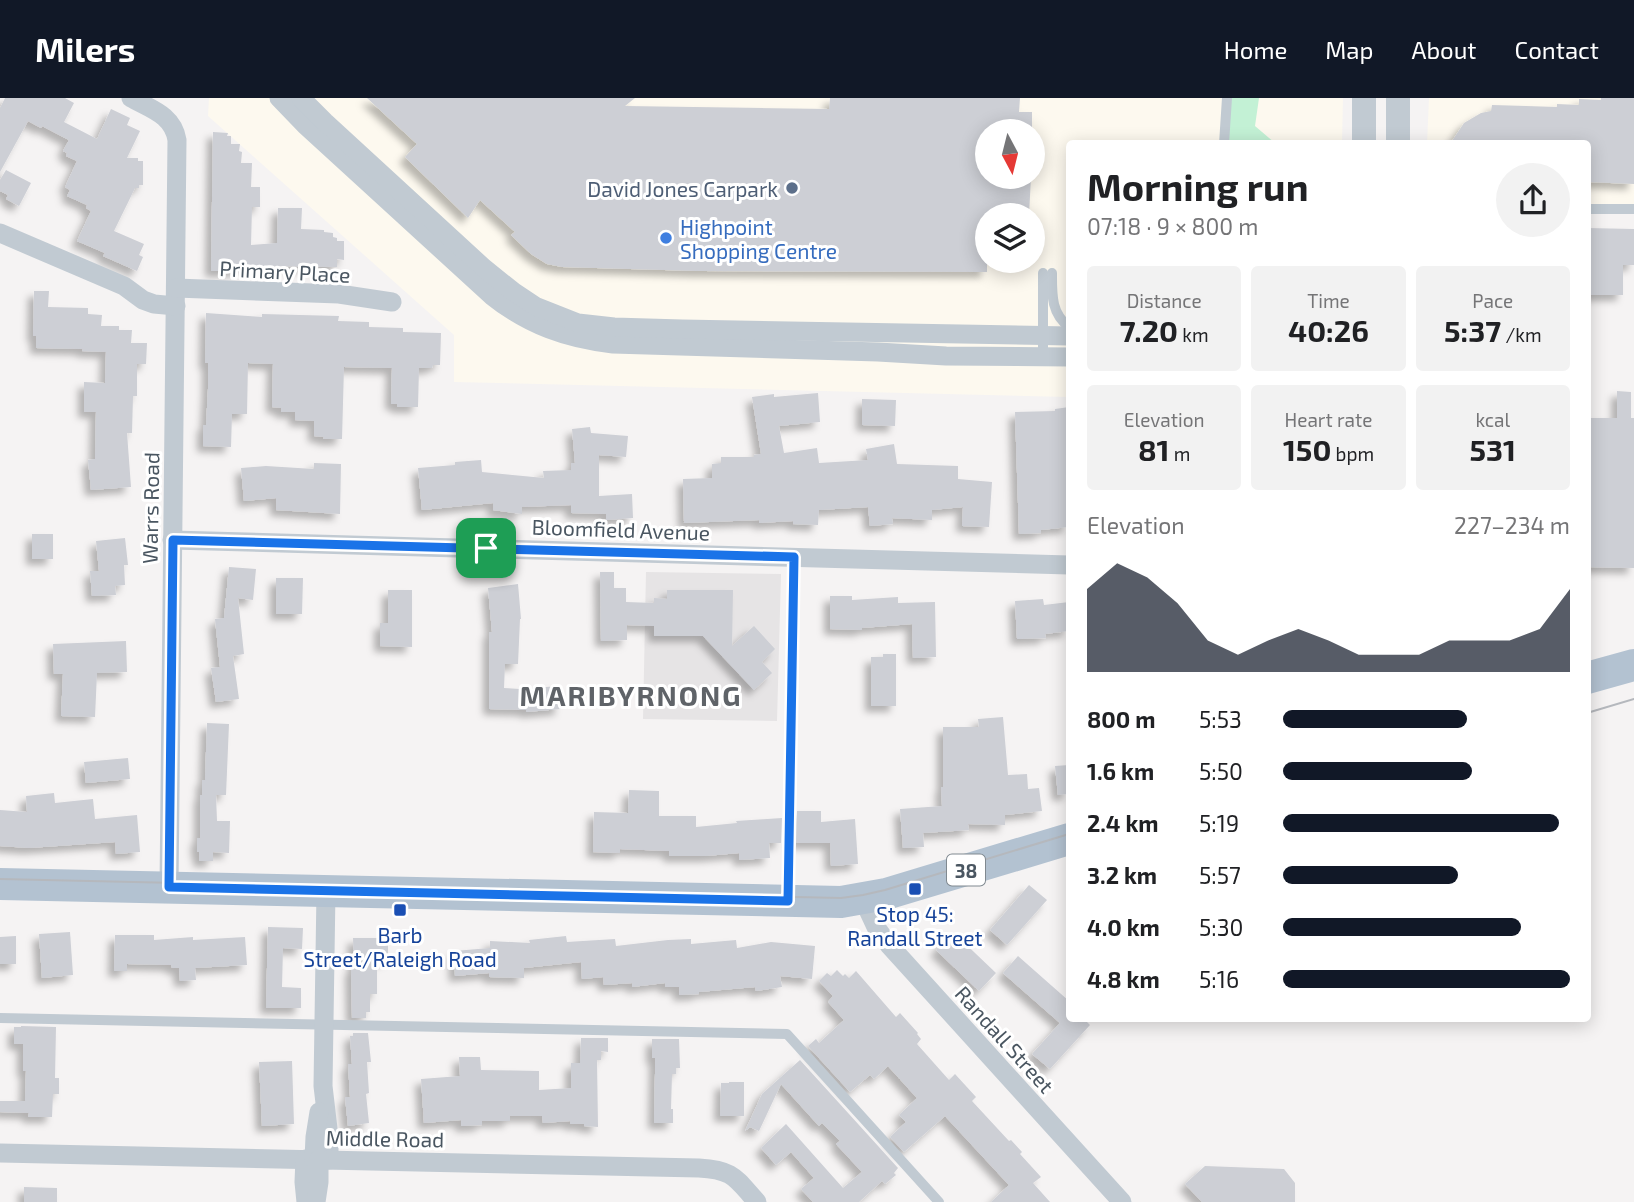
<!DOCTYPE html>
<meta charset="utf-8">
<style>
body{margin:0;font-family:"Exo 2",sans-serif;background:#f2f2f2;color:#202124;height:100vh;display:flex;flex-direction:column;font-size:26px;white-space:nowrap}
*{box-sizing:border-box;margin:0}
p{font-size:23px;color:#757577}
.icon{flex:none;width:38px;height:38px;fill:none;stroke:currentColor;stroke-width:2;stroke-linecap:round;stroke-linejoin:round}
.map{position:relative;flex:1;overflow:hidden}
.details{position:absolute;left:1066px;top:42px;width:525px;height:882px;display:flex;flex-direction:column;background:#fff;border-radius:7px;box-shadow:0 4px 18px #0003}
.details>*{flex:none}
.needle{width:46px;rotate:173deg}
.fabs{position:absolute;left:975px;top:21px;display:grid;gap:14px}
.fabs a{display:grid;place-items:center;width:70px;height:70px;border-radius:50%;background:#fff;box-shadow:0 4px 18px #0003;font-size:35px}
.pin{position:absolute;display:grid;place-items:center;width:60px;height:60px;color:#fff;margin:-30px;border-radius:14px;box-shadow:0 4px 10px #0006}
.round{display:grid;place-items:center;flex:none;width:74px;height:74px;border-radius:37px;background:#f2f2f2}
.headline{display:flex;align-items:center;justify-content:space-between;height:119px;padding:0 21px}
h1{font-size:38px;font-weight:700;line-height:52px}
.stats{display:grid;grid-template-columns:repeat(3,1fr);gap:10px;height:119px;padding:7px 21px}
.stats div{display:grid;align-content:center;border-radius:7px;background:#f2f2f2;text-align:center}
.stats b{font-size:30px;font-weight:700}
.stats small{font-size:19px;font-weight:400}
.stats p{font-size:19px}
.chart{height:196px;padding:14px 21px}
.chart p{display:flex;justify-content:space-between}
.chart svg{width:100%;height:126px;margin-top:7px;fill:#111827;opacity:.7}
ul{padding:0 21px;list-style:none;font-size:23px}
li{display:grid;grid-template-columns:112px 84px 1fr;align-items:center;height:52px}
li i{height:18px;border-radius:9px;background:#111827}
header{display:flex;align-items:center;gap:42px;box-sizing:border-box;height:98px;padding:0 35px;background:#111827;color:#fff}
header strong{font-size:33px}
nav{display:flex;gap:38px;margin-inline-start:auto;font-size:24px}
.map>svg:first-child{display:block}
.commercial{fill:#fdf9ef;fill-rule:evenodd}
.education{fill:#e6e4e5}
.green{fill:#c3f1d5}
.building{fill:#cdcfd5;filter:url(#shadow)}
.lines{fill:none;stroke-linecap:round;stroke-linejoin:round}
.service{stroke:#c1cad2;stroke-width:10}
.minor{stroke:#c1cad2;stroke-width:19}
.tertiary{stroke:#c1cad2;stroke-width:24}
.primary{stroke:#b3c2d1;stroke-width:32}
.tram{stroke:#b5b8bd;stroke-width:2}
.route-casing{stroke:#fff;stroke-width:14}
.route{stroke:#1a73e8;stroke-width:9}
.service-dot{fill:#5c6f8a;stroke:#fff;stroke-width:2.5}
.shop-dot{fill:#3f7fe0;stroke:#fff;stroke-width:2.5}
.transit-dot{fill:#1a4fb4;stroke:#fff;stroke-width:2.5}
.labels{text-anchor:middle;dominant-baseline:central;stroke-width:6;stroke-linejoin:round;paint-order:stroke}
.shield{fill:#fff;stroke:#808990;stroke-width:2}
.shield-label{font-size:19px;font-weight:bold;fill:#4a5661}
.service-label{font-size:21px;fill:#4e5e75;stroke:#fff;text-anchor:end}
.shop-label{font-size:21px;fill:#366cbe;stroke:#fff;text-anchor:start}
.street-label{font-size:21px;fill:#4a5661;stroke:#fff}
.transit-label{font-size:21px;fill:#164399;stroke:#fff}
.district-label{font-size:28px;font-weight:bold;letter-spacing:2px;fill:#5f6368;stroke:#fff}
</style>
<header>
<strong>Milers</strong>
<nav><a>Home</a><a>Map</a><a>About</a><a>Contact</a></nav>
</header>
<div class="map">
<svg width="1634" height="1104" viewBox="0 0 1634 1104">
<defs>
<filter id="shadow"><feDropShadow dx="-6" dy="6" stdDeviation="3.5" flood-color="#0004"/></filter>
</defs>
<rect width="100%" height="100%" fill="#f5f3f3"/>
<g class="commercial">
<path d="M209,0H1343L1342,45L1069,46V299L454,284V237L208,18ZM987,33H1032V79H987ZM987,117H1032V163H987Z"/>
<path d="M1429,0H1634V113L1587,112V46H1427Z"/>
</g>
<path class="education" d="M646,474L781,476L777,623L643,621Z"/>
<path class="green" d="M1226,0H1259L1255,28L1275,45L1222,46Z"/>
<g class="building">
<path d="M5,0H65L74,5L64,24L97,41L111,11L130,20L127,27L140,33L127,60H138V63H143V87H139V90H135L114,133L144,146L139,157L143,159L137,173L103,158L105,155L77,143L91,113L86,110L87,107L67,98L70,92L65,89L77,63L66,58L67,55L63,53L69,42L42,28L41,30L28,23L0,74V10Z"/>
<path d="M367,0H635L625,8L829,11L830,0H1020L1019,14H1032V33H987V79H1031L1029,117H987V174L698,173L562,169L547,166L531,156L511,137L515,134L480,102L468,120L405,59L417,46Z"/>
<path d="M1601,0H1634V86L1587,84V46H1450L1464,25L1481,15L1491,13L1492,7L1557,9V6L1579,7V1L1601,2Z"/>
<path d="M213,34L228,35L227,38H231V46H240L239,53L242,54L241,65H252L251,89H260V109H252L251,147L277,145L278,110H302L301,131L324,132V134L333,135V139L337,140V143H344V162L337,161V169L267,168L266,171L238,170V173H211Z"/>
<path d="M6,72L31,85L19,108L6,101L8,97L0,93V82Z"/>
<path d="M1587,130L1634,131V167H1623V197H1587Z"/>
<path d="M34,193H49L48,209L88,210V216L102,217L101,228H119V232H132L131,245H147L146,266H137V298H133L132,335H127L131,389L91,392L88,362L95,361L96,314H84V284L105,285L106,254L82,253L83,251L36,250V238H33Z"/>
<path d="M206,215L262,219V216L339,218L338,223L369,224V229L403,230V234L441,235L440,267H433L432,270H419L418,309H397V306H391L392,270L344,269L342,341H323L324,339L314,338V323L295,322V314H281V310L272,309L273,266L248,265L247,316H232L231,349L203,348V327H206L208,291V265H205Z"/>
<path d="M1617,293L1631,294V320H1634V470L1587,469V320H1617Z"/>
<path d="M818,295L820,324L779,328L784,355L817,350L819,365L868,362L866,351L894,346L897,366L958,368V381L992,384L989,429L962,428L963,409L932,412V422L892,420L893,426L870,428L868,409L819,412L818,427L793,426V423L759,425V422L684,425L683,381L712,380V366L721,365V359H754V357L761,356L752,299L774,296V299Z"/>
<path d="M862,301L896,302L895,328L862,327Z"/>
<path d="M1069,309V429L1041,432V435L1019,436L1015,314L1055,313V311Z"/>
<path d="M590,329L591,335L628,338L626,359L599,357V398L632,396L633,420L606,422V416L571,415V407L522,409V416L493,412V405L422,412L418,370L455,367V364L481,362L482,374L544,380L543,373L571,372V365H575L572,331Z"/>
<path d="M314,365L341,366L340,416L276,412V400L244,403L241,370L266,368L314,371Z"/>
<rect x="32" y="436" width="21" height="25"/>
<path d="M125,440L128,467H124L125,487L115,488L116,497L92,498L90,473H99L96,443Z"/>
<path d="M229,469L256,471L253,502L238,500L244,556L233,558L239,601L216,604L211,570L220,569L215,521L224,520Z"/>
<path d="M600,474H614V490H626V504L654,505V500L667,501V492H733L732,548L754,528L775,551L762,564L772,575L754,592L703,538H654V528L627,527V542L601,543Z"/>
<path d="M276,480H303L302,516H276Z"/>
<path d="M518,486L521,521H520L518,566H505L504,590L520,591L559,588L561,611L526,614V612L489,611V534H492L488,490Z"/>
<path d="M388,492H412V549L380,548V525H388Z"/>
<path d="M830,498H852V502L898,499V505L935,504L936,559L913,560L912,526L862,530V532L830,531Z"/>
<path d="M1043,501L1044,507L1069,504V533L1045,536L1046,540L1017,541L1015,503Z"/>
<path d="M126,543L127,574L97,575L95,619L61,618L63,576H54L53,546Z"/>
<path d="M883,556H896V608H871V559H883Z"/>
<path d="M1003,619L1008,677L1027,676L1028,691L1039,690L1042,713L1005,717V727L968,726L969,732L923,735L924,749L903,750L900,711L942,708L941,689H943V629H979L978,621Z"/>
<path d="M207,625L229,626L226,697H216L217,723H230L229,755L213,754V763H199V754H197V740H200V697H202V682H205Z"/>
<path d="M128,660L130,681L86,685L84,664Z"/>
<path d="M1069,667V696L1058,697L1055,668Z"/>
<path d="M629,692L659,693V718H696V729L737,725L736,723L782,720L781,745H769L770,760L739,762V755L706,758H669V753L620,751V755L593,754L594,714L628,715Z"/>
<path d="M54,695L55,705L93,701L95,721L137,717L140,754L116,756L115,744L29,750L0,748V712L27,714L26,698Z"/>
<path d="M797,713H821V724L855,721L858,766L831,768L830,745H796Z"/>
<path d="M1029,787L1047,802L1007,847L990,832Z"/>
<path d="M268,829L303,830L302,851L283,850L282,889L301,890V910H266Z"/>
<path d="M70,834L73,877L42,880L39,836Z"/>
<path d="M953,834L996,875L979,893L936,852Z"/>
<path d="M115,837H154V842L193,839V842L245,839L247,867L195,870L196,882L180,883L179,870H172L171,867L127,866V873H114Z"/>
<path d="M16,838V866H0V839Z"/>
<path d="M566,838L567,844L615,841L616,848L668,842L691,841V846L736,842L737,850L771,844L815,848L812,881L780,878L782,889L756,893L755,889L699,894V896L679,897V889H665V885L632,889V885L604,887L603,879L582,881L581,864L524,870V880L489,879V875L455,878L454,853L490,850V843L530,845L529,842Z"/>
<path d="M353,840H388V862H377V896H370V914H366V920H352L351,870H354Z"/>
<path d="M1018,858L1069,903V920H1083L1090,927L1050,971L1032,956L1060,925L1003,875Z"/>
<path d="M837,872L843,878L845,876L849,880L856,873L896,919L900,915L918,935L917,936L921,941L917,946L949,982L955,976L976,999L972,1003L1009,1043L1011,1042L1022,1054L1020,1056L1041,1079L1033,1085L1050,1104H991L1009,1087L945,1018L904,1054L890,1039L906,1024L899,1017L917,1000L888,968L874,981L870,977L850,994L808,948L816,941L819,945L844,922L828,904L833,898L819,883L827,875L831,878Z"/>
<path d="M21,928L56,929L55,980H59V996H53L52,1019H28L29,1015L0,1014V1003H25L26,973H23V946H14V929H21Z"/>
<path d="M353,935H368L371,964H367L369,995L366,996L369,1025L348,1028L345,999H350L348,966H352L350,938H353Z"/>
<path d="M581,940H608V954L601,953V962H597L598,1029L584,1028V1026H570V1023L543,1025L542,1018H510V1023H482V1027L461,1028V1022L424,1025L421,981L460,978L459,959H480L481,972L539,973V992L571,990V965H580Z"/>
<path d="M652,941H679L680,970H676V976H672L671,1011H673V1025H654L655,976V960H652Z"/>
<path d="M800,962L898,1070L894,1075L896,1077L885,1086L882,1083L859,1104H813L801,1091L814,1080L791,1054L776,1067L761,1050L786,1026L843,1090L862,1074L836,1046L840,1043L822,1025L819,1028L781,986L759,1033L750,1029L745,1033L762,996Z"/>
<path d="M292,963L294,1026L262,1028L259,964Z"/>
<path d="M729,984H744V1018H720L721,985H729Z"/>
<path d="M1205,1068L1284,1071L1295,1085V1104H1202L1185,1086Z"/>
<path d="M24,1089L57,1090V1104H24Z"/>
</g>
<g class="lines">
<g class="service">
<path d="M1224,46L1227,0"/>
<path d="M1587,111H1634"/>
<path d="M1043,175V259"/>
<path d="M1052,175C1052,197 1051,215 1069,229"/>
<path d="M788,798L794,459"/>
<path d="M0,920L787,936L939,1104"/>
</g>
<g class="minor">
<path d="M131,0C151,11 173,17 177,42L169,789"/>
<path d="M279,0L305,27L492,198C528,227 567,241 613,246L878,254L946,258L1069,259"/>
<path d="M301,0L325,24L484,170L514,194L535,208L578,225L614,229L682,231L1069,238"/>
<path d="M0,135L124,188L143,202L154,206L176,208"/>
<path d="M176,190L339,196L392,204"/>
<path d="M172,442L1069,467"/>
<path d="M326,793L323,988L329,1039V1062"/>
<path d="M863,801L876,829L889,847L1122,1104"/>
<path d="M0,1055L699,1070C734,1072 735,1080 757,1104"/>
<path d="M305,1061L304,1084L306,1104"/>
<path d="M314,1061L315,1039L319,1014"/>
<path d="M316,1104L319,1084V1061"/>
</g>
<g class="tertiary">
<path d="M1364,46V0"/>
<path d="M1398,46V0"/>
</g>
<g class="primary">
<path d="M1587,580L1634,567"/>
<path d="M0,786L841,804L886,796L1069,741"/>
</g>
<g class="tram">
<path d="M1587,615L1634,601"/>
<path d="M0,781L841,800L863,797L885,792L1069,736"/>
</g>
</g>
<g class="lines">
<defs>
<path id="route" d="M173,442L794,459L788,803L169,789Z"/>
</defs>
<use href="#route" class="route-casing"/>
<use href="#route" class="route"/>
</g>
<circle class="service-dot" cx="792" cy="90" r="7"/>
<circle class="shop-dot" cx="666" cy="140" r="7"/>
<g class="transit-dot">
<rect x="908" y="784" width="14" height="14" rx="3.5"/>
<rect x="393" y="805" width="14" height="14" rx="3.5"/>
</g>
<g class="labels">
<rect class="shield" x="947" y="756.5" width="38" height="31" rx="5"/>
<g class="shield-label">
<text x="966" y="772">38</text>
</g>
<g class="service-label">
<text x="778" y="90">David Jones Carpark</text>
</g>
<g class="shop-label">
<text x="680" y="128">Highpoint<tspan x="680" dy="24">Shopping Centre</tspan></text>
</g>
<g class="street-label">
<text transform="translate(285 173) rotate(3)">Primary Place</text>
<text transform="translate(150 410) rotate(-89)">Warrs Road</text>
<text transform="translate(621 431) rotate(2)">Bloomfield Avenue</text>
<text transform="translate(1005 941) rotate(48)">Randall Street</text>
<text transform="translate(385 1040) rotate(1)">Middle Road</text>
</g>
<g class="transit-label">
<text x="915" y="815">Stop 45:<tspan x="915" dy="24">Randall Street</tspan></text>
<text x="400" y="836">Barb<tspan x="400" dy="24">Street/Raleigh Road</tspan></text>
</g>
<g class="district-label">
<text x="631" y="597">MARIBYRNONG</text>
</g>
</g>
</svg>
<div class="fabs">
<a><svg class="needle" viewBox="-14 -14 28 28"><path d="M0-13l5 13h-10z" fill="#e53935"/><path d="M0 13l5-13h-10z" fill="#757577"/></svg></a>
<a><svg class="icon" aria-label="layers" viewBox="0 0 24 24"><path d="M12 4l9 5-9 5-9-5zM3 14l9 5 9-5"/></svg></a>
</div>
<div class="pin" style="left:486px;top:450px;background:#1e9e55"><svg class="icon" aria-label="arrive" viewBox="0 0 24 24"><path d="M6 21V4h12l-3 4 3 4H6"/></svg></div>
<section class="details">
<div class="headline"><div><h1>Morning run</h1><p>07:18 · 9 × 800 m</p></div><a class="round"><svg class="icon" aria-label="share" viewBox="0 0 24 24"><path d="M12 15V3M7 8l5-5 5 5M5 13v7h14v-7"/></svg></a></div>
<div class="stats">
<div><p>Distance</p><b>7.20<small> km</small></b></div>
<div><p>Time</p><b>40:26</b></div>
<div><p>Pace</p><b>5:37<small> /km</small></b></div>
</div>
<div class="stats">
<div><p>Elevation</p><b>81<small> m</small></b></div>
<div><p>Heart rate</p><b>150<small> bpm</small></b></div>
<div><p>kcal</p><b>531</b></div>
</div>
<div class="chart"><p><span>Elevation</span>227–234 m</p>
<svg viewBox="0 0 160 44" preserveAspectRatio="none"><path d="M0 44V15L10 6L20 11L30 20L40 33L50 38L60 33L70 29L80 33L90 38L100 38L110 38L120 33L130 33L140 33L150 29L160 15V44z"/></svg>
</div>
<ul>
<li><b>800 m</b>5:53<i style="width:64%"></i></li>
<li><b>1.6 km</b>5:50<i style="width:66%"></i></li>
<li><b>2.4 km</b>5:19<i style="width:96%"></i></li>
<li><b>3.2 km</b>5:57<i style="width:61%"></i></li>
<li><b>4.0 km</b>5:30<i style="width:83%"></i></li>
<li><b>4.8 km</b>5:16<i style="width:100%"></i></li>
</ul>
</section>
</div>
